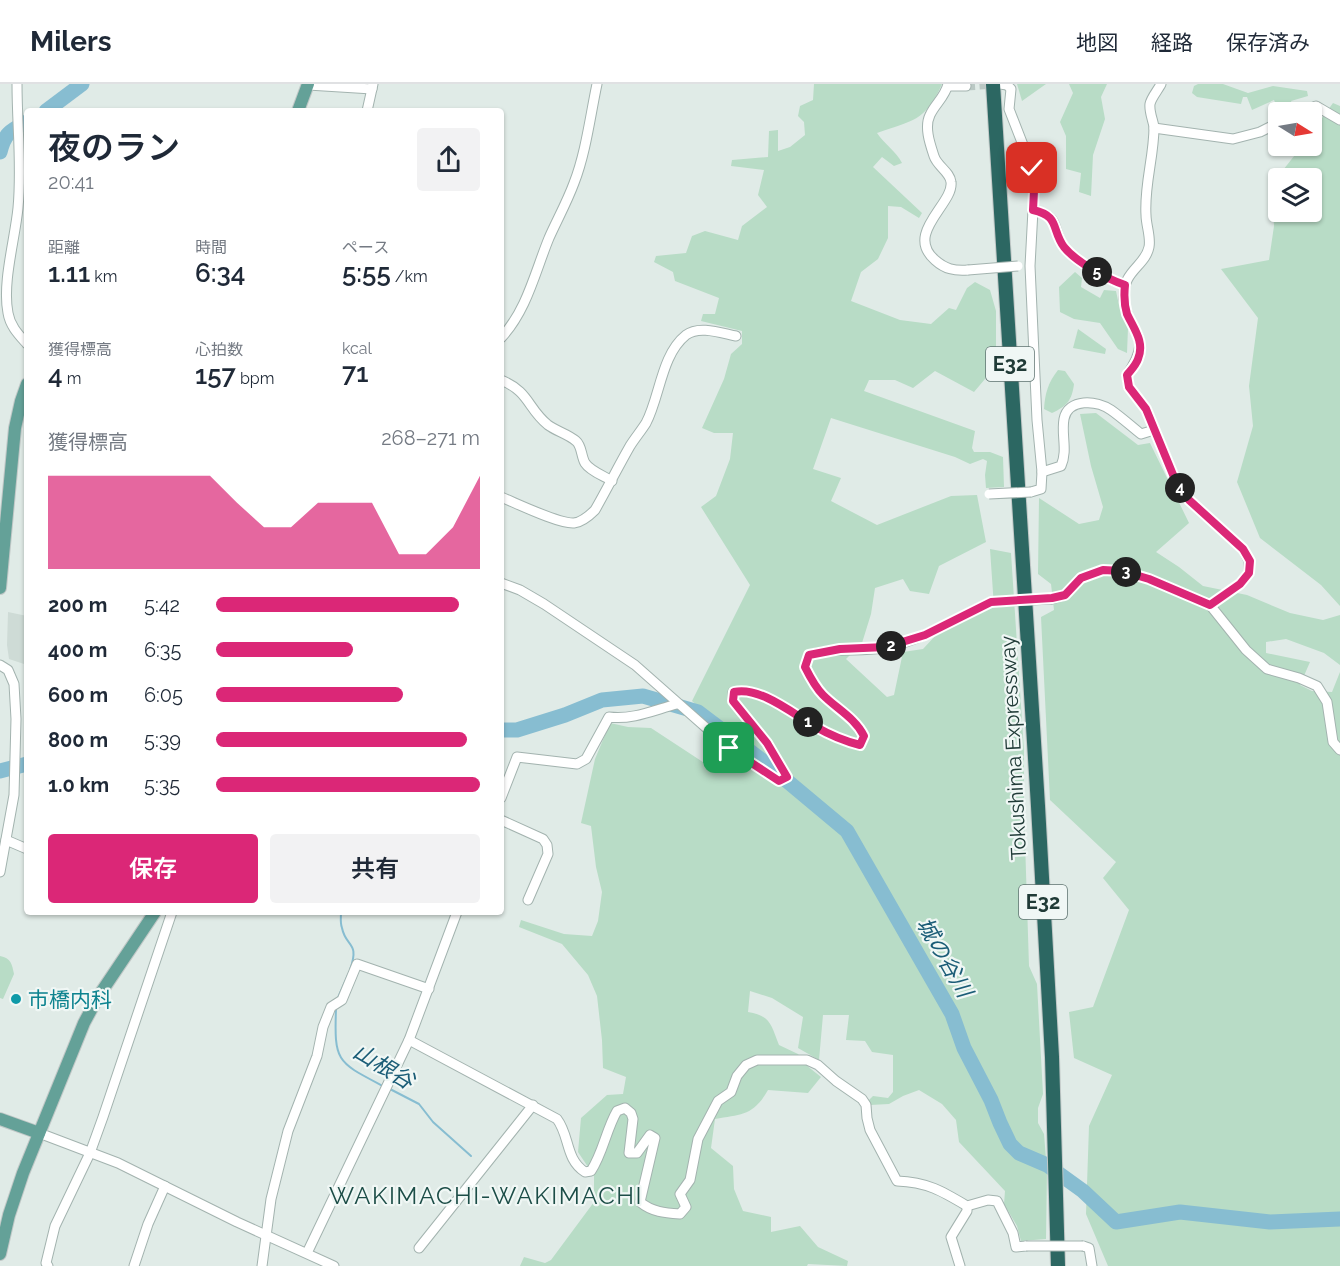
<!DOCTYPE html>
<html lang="ja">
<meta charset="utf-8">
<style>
body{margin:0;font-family:Raleway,"Noto Sans JP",sans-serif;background:#f2f2f3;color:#1f2937;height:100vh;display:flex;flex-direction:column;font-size:22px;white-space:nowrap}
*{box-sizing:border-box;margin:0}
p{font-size:20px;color:#747a83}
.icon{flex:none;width:33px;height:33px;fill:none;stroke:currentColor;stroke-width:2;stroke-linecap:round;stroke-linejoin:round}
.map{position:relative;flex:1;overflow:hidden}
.drawer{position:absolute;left:24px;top:24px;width:480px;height:807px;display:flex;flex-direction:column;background:#fff;border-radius:6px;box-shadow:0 2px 4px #0004}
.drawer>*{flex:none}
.needle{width:39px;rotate:101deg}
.tools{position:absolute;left:1268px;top:18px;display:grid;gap:12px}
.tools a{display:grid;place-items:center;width:54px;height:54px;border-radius:6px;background:#fff;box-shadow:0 2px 4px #0004;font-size:30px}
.pin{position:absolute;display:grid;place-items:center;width:51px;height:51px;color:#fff;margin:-26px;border-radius:12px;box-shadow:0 3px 9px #0006}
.km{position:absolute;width:30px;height:30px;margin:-15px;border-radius:50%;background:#222;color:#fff;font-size:16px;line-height:30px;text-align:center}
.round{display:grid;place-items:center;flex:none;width:63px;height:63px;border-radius:6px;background:#f2f2f3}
.headline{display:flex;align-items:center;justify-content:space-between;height:102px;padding:0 24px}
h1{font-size:33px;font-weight:600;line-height:45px}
.figures{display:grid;grid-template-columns:repeat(3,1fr);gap:9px;height:102px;padding:6px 24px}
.figures div{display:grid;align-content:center}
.figures b{font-size:26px;font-weight:600}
.figures small{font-size:16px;font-weight:400}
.figures p{font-size:16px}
.chart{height:168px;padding:12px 24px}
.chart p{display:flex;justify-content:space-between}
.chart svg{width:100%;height:108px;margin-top:6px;fill:#db2777;opacity:.7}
.cta{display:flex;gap:12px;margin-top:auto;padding:12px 24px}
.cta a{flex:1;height:69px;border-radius:6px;background:#db2777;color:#fff;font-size:24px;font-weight:600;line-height:69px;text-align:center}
.cta a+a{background:#f2f2f3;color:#1f2937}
ul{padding:0 24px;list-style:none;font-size:20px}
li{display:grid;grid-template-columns:96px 72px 1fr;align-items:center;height:45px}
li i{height:15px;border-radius:8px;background:#db2777}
header{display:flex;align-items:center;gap:36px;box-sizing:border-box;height:84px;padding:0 30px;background:#fff;border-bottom:2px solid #e0e1e3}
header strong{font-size:28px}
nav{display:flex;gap:33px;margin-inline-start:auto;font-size:21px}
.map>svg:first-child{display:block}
.built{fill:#cedbd6}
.green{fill:#b8dcc6;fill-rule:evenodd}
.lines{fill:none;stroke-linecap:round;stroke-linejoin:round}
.stream{stroke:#87bdd1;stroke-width:2}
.river{stroke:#87bdd1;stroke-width:15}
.minor-tunnel{stroke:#bac8c4;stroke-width:9;stroke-dasharray:9 4.5;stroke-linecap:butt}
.minor-casing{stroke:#a3b3af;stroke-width:11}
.major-casing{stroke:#c1c8c7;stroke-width:14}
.highway-casing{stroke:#c1c8c7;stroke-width:16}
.minor{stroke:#fff;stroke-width:9}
.major{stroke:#64a198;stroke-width:12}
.highway{stroke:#2c6762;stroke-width:14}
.minor-bridge-casing{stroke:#a3b3af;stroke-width:11;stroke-linecap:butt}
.minor-bridge{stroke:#fff;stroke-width:9}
.route-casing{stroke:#fff;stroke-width:12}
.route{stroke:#db2777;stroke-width:8}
.culture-dot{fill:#0f9aa8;stroke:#f0f7f5;stroke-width:2}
.labels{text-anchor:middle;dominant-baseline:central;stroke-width:4.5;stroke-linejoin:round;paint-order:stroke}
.shield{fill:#f0f7f5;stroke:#5e7370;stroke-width:1.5}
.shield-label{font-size:20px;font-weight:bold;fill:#203b37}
.street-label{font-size:21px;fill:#203b37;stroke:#f0f7f5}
.culture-label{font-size:21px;fill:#0d838f;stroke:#f0f7f5;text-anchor:start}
.water-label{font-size:22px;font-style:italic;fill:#1b5d77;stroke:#f0f7f5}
.quarter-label{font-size:24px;letter-spacing:1.5px;fill:#1c4d47;stroke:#f0f7f5}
</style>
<header>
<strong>Milers</strong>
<nav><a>地図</a><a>経路</a><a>保存済み</a></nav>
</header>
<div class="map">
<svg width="1340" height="1182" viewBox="0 0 1340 1182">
<rect width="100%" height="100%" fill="#e0ebe7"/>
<path class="built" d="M8,528L27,532V581L9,575L7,561Z"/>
<g class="green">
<path d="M814,0H942C925,38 913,36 877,49C885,61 896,67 902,79L894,82L882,73L873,83L922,129L919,134L901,123L888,122V154L878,175L861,188L851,217L900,236L931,240L949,224L956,226L967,204L975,198L990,206L996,227V282L974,308L935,287L913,304L895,296H869L864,307L975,347L972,364L974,368H990L1003,373L1004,403L986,404L985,391L987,377L983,375L970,380L955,373L831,334L813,385L841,394L831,417L877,441L951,412L977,411L986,458L939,482L929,510L910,507L903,495L875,504L871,530L862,559L846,575L887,613L894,611L903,568L923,565L936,551L994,523L990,465L1011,469L1024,667V726L1029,882L1037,900L1043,1010L1038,1024V1039L1044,1050L1047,1087L1046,1155L1021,1157L1017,1142L1004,1120L1005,1107L959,1058L956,1036L942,1020L919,1006L903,1012L889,1020L870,1021L869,1016L873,1012L888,1014L893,1008V971L872,968L865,957L846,956L849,931H823L819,976L798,964L803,933L772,914L750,907L748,928C771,932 771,941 779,961L798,970L806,981L821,993L808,1009L768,1006C753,1032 742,1030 715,1035L711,1064L733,1082L734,1105L743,1127L771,1133V1148L800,1142L818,1163L848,1177L847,1182L808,1180L807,1182H520L524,1173L545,1179L551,1176L594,1118V1092L578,1068L581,1034L607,1011L623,1010L626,993L603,984L602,956L597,912L588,891L562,860L519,843L521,836L564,850L592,852L598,837L602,808L596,783L591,742L581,739L595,675L610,639L628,643L651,644L712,684L731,650L692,617L750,501L701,423L716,412L730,375L733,349H714L702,344L724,295L731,270L742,260V247L701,237L703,230H715L719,214L675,197L673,188L654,178L656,172L686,169L692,152L705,147L738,156L742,142L767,123L758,111L764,86L731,82L732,76L768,73L769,47L778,46V67L790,63L805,51L804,38L798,32L800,22L813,16Z"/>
<path d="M1017,0H1046L1022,17Z"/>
<path d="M1069,0H1107L1101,13L1105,35L1093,71L1091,112L1079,108L1081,89L1066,85V52L1060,38L1073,9Z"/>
<path d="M1198,0H1223L1248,9L1273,2L1307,7L1308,12L1291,17L1294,24L1279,28L1274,16L1252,26L1247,13H1243L1241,20L1197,13L1192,9L1194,2Z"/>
<path d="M1333,19L1340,22V522L1321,501L1260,454L1237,398L1253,342L1249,302L1258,234L1221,185L1269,176L1274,142L1272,100L1302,62H1311V49ZM1278,94H1311V128H1278Z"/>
<path d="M1075,188L1082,194L1081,203L1100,214L1104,206L1116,207L1120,226L1128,244L1127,269L1118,265L1100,239L1074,235L1060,228L1059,203Z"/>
<path d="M1078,245L1106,265L1105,270L1073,264Z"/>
<path d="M1058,286L1065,287L1074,300C1072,316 1067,322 1052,329L1044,325C1045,309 1048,299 1058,286Z"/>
<path d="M1096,329L1138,361L1150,359L1189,439L1156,468L1179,483L1203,502L1247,511L1290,529L1323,536L1340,531V581L1324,569L1286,555L1266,558V569L1310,578L1300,601L1312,607L1332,608L1340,588V1182H1108L1086,1130L1089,1042L1112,991L1074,974L1069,928L1093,923L1129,826L1103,794L1116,778L1050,716L1041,533L1054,526L1051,500L1038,490L1039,414L1079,440L1099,436L1103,423L1091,382L1080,330Z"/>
<path d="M0,872C11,874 12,880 14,890L3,915L0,914Z"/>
</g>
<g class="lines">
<g class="stream">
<path d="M341,828C341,833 340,839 342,844C346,864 360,857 350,886"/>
<path d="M337,916L348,891"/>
<path d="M336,925C334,978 337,978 383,1002"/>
<path d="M388,1004L419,1020L433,1038L471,1072"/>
</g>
<g class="river">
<path d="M46,27L82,0"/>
<path d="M0,68C5,49 10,47 27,38"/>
<path d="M501,646H517L565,631L602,616L643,612L698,628L768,681L847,747L952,930L964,964L991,1016L1000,1039L1010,1060L1019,1069L1047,1081L1083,1107L1116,1138L1180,1128L1270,1138L1340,1135"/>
<path d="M0,687L27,680"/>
</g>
<path class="minor-tunnel" d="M966,2L996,0"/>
<defs>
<g id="minor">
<path d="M17,0C17,42 22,82 18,124C15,155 2,199 8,229C10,242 19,251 27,260"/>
<path d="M948,0C945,13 935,20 930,31C924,43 930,60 934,72C937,82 950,88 951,98C954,120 904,149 935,176C945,185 954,187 968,186"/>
<path d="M1000,0L1007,1L1011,5L1009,25L1032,84L1034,107L1030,182L1037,336L1042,388L1041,405L1031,408"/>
<path d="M1161,0C1158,6 1151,14 1150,20C1149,28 1153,36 1154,43C1154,73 1144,101 1146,131C1146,141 1151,153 1149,163C1145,183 1122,186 1124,215C1127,252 1156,248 1127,291L1129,303L1146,325L1176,398L1189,416L1243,465L1249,477V489L1240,500L1210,521"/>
<path d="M308,1L372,5"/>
<path d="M948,2H966"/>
<path d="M367,27L373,0"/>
<path d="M1301,28L1316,22L1340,36"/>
<path d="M1154,44L1233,55L1260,48L1278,39"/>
<path d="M1033,126C1062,133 1051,144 1064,163C1076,179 1107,195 1125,201"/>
<path d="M501,254C527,226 535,188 549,154C557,136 567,118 574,99C586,68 590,33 597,0"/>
<path d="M501,296C530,308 527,324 548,341C556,347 568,350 576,357C582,362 581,372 585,379C590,387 604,392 612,397"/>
<path d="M1042,388L1061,382C1068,366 1061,351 1064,335C1068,314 1097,316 1111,326C1121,333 1131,342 1141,350L1154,346"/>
<path d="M501,413C518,420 559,440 574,439C582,438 589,432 595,426C607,405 618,383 630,362C635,354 641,347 646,339C660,313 661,271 686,251C699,241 721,249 736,252"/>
<path d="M501,499L520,506L544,520L635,581L729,664L779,697L787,693L767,659L733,617V608C760,602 793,630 816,643C830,651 844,657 860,661L864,652C855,634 837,625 823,611C815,603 810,593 805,583L809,571C834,563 858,568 883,564C921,557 956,535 991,518"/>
<path d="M1052,515L1065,511L1081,494L1103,486L1122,487L1149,495L1210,521L1246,566L1267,585L1299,594L1317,602L1327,618L1333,658L1340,666"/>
<path d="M0,581L8,586L14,600L16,635L14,711L0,788"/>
<path d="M501,714L517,673L577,680L586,675L609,633C633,636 654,626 677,620"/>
<path d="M501,736L543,755L547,761L548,770L528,816"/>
<path d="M6,756L27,765"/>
<path d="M409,956L557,1035C570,1052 565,1075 585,1088L591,1087C603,1069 606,1046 617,1027L625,1024L631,1029L633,1035L629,1069H637L650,1051L655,1054L640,1118C652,1128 665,1129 680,1130L686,1123L680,1110L690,1096L698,1055L718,1017L731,1008L737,992L746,981L757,976H807L818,981L836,997L862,1015L866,1021L867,1034L870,1046L897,1097C927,1098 942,1107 967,1122L988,1116L997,1117L1013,1149L1016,1163L1026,1162"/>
<path d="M39,1049L118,1079L237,1138L334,1182"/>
<path d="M1083,1162L1089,1164L1092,1182"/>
<path d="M419,1164L533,1021"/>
<path d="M307,1169L409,956L457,828"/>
<path d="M48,1182L46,1179L55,1142L90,1069L103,1033L172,828"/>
<path d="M134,1182L148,1140L165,1102"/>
<path d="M262,1182L271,1115L288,1047L317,972L323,943L331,923L342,916L357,880L429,905"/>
<path d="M960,1182L951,1153L967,1127V1122"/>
</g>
<g id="major">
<path d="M298,27L308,0"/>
<path d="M0,504L15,344L21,317L27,300"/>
<path d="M0,1035L39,1049"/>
<path d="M0,1170L9,1131L23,1089L84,939L98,913L155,828"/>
</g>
<path id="highway" d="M993,0L1038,722L1052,973L1058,1182"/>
</defs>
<use href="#minor" class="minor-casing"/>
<use href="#major" class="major-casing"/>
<use href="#highway" class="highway-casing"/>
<use href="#minor" class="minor"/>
<use href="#major" class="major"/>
<use href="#highway" class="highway"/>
<defs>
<g id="minor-bridge">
<path d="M968,186L1018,182"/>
<path d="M989,410L1031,408"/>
<path d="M991,518L1052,515"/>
<path d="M1026,1162H1083"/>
</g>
</defs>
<use href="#minor-bridge" class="minor-bridge-casing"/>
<use href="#minor-bridge" class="minor-bridge"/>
</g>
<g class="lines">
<defs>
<path id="route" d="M729,664L779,697L787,693L767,659L733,617L734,608C760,602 793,630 816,643C830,651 844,657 860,661L864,652C855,634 837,625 823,611C815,603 810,593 805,583L809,571L840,565L886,563L925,551L991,518L1052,514L1065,511L1081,494L1103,486L1122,487L1149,495L1210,521L1240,500L1249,489L1250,477L1243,465L1189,416L1176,398L1146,325L1129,303L1127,291C1131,286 1136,281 1138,275C1145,258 1134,245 1127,230C1124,220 1124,210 1125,201C1107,195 1076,178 1064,163C1051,145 1060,132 1033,126L1034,107L1032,84"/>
</defs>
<use href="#route" class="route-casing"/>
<use href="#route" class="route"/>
</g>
<circle class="culture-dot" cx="16" cy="915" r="6"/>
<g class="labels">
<g class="shield">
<rect x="986" y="263" width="48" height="34" rx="4.5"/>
<rect x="1019" y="801" width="48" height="34" rx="4.5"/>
</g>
<g class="shield-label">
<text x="1010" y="280">E32</text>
<text x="1043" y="818">E32</text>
</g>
<g class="street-label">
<text transform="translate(1013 664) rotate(-93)">Tokushima Expressway</text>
</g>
<g class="culture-label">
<text x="28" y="915">市橋内科</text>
</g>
<g class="water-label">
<text transform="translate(945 873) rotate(60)">城の谷川</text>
<text transform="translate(384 982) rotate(31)">山根谷</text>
</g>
<g class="quarter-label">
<text x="486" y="1111">WAKIMACHI-WAKIMACHI</text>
</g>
</g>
</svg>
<div class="tools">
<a><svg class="needle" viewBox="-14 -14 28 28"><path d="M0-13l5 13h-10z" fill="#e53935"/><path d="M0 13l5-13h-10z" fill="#747a83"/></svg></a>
<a><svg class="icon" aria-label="layers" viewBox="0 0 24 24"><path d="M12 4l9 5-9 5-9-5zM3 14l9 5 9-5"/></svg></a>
</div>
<div class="pin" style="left:729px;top:664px;background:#1e9e55"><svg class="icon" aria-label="arrive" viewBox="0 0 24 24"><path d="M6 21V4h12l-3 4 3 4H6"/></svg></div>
<div class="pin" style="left:1032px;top:84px;background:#d93025"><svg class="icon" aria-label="check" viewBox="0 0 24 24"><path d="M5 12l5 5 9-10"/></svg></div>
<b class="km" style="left:808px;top:638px">1</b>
<b class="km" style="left:891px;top:562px">2</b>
<b class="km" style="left:1126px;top:488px">3</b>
<b class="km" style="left:1180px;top:404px">4</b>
<b class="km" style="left:1097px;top:188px">5</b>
<section class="drawer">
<div class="headline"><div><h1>夜のラン</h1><p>20:41</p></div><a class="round"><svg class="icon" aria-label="share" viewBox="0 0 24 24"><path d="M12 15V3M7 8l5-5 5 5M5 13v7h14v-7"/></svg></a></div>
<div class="figures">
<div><p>距離</p><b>1.11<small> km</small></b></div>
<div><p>時間</p><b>6:34</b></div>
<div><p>ペース</p><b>5:55<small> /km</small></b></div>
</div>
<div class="figures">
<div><p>獲得標高</p><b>4<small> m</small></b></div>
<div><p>心拍数</p><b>157<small> bpm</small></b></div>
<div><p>kcal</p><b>71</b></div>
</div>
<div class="chart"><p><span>獲得標高</span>268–271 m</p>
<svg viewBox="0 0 160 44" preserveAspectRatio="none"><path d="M0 44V6L10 6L20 6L30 6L40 6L50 6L60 6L70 17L80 27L90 27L100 17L110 17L120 17L130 38L140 38L150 27L160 6V44z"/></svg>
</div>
<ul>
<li><b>200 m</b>5:42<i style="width:92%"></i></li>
<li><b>400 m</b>6:35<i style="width:52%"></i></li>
<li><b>600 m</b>6:05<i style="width:71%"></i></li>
<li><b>800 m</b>5:39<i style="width:95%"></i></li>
<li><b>1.0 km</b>5:35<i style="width:100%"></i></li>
</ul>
<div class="cta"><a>保存</a><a>共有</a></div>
</section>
</div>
